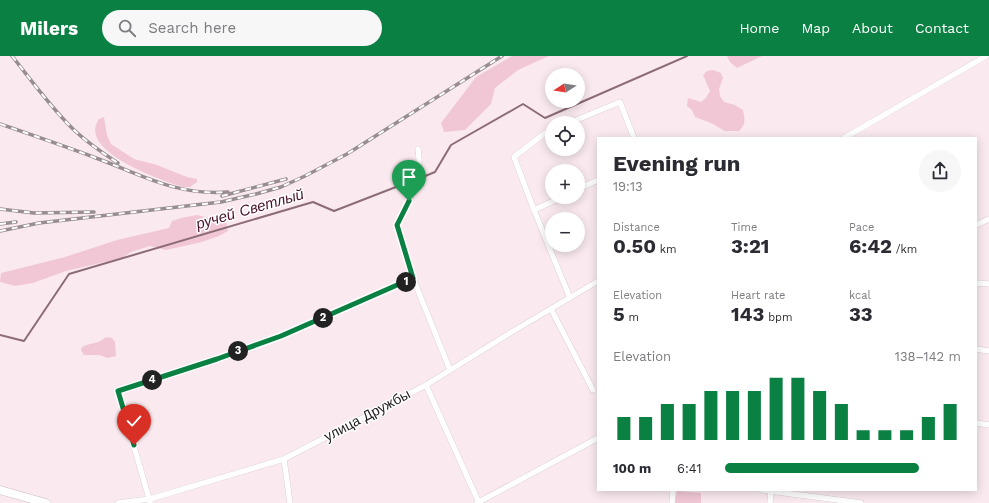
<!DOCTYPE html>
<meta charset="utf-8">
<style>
body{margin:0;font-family:"Work Sans",sans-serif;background:#f7f7f7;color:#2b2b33;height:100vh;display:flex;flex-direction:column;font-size:15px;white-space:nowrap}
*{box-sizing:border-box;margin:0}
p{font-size:13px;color:#7c7c81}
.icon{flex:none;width:22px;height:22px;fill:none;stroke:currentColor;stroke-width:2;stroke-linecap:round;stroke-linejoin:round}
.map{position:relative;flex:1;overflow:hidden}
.sheet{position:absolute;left:597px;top:81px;width:380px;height:354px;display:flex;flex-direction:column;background:#fff;border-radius:0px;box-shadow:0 2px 10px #0003}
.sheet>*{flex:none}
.needle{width:26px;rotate:258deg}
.fabs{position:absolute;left:545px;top:12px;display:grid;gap:8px}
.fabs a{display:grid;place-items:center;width:40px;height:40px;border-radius:50%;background:#fff;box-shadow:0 2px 10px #0003;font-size:20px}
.pin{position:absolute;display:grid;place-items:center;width:34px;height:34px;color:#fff;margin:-41px -17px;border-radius:50% 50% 50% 0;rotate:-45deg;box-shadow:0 0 4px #0007}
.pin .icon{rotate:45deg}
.km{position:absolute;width:20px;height:20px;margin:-10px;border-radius:50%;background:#222;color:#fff;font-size:11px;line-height:20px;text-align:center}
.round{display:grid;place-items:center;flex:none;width:42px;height:42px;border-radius:21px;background:#f7f7f7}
.head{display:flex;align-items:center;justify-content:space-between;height:68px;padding:0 16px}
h1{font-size:22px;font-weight:700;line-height:30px}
.figures{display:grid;grid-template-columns:repeat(3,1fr);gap:6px;height:68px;padding:4px 16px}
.figures div{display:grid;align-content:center}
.figures b{font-size:20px;font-weight:700}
.figures small{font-size:11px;font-weight:400}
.figures p{font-size:11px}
.chart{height:112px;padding:8px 16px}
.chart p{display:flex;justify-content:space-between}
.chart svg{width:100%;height:72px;margin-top:4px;stroke:#0b8043;stroke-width:6}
ul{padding:0 16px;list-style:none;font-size:13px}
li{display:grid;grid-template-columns:64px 48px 1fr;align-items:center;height:30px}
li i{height:10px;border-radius:5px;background:#0b8043}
header{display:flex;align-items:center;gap:24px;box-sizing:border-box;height:56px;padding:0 20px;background:#0b8043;color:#fff}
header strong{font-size:19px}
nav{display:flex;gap:22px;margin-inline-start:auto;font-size:14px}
.search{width:280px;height:36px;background:#f7f7f7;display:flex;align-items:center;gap:10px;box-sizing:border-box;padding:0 14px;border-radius:22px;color:#7c7c81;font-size:15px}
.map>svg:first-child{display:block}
.green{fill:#f1c7d5}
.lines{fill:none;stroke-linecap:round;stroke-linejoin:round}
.stream{stroke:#8c6c77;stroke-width:2}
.street-casing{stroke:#cbbcc1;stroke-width:6}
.secondary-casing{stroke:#cbbcc1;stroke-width:9}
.street{stroke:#fff;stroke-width:5.5}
.secondary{stroke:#fff;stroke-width:8}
.rail-casing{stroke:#988d91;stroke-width:3.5}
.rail{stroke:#fff;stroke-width:2;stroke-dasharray:6;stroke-linecap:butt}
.route-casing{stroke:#fff;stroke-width:8}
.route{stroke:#0b8043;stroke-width:5}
.labels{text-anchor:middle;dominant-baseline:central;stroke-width:3;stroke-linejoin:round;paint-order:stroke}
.street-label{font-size:14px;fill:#252022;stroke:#fff}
.water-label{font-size:15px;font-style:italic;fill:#4b142d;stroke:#fff}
</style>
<header>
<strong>Milers</strong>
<div class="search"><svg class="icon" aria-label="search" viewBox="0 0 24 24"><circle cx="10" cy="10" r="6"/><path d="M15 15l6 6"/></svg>Search here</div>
<nav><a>Home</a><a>Map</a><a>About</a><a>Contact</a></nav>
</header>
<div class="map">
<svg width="989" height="447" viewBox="0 0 989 447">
<rect width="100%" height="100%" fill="#faeaef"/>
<g class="green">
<path d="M512,0H549L518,14L495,32L491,48L465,74L444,76L441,67L476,21Z"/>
<path d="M727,0H762L737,12L730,6Z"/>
<path d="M713,14L721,17L723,22L719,33L720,40L724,46L735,49L743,54C745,64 746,68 739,75H725L711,67L695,61L692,54L687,50L688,42L701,46L706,42L710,35L703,19L707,15Z"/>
<path d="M104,61L107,79L111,88L134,103L157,109L187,121L197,123V126L190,131H183C163,125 76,95 99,63Z"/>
<path d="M197,159L226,166L228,175L219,180L202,186L166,194L150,190L131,196L122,202L66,215L33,227L15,230L0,226L1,217L65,201L117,184L169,172L172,165L181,162Z"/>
<path d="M106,281L112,282L115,286L116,300L108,302L99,299H84L81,294L82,291C91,286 97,289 106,281Z"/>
<path d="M677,435L701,437V447H675Z"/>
</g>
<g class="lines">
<g class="stream">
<path d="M418,123L435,116L451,89L523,48L545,62L687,0"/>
<path d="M0,279L24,285L69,218L313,146L334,155L414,124"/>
</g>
<defs>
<g id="street">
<path d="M569,67L620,46L634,82"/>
<path d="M552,74L545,77L514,101L534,154L570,242"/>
<path d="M844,82L986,0"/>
<path d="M418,93C423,121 409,145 397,169L413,222L450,314"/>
<path d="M578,133L598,124"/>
<path d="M534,154L562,141"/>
<path d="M976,169L989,163"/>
<path d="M976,227L989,228"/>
<path d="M551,253L593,334"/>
<path d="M976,293L989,295"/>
<path d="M426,329L479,447"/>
<path d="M976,367L989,369"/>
<path d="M284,403L290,447"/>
<path d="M762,434L861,447"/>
<path d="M150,446L118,335L217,303L281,280L413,222"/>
<path d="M118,447L150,443L284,403L426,329L510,277L598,225"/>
<path d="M477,447L598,382"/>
<path d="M672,447L673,434"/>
<path d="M770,447L771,434"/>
</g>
<path id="secondary" d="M0,434L46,447"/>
</defs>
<use href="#street" class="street-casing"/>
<use href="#secondary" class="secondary-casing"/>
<use href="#street" class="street"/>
<use href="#secondary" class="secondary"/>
<defs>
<g id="rail">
<path d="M12,0C31,24 49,49 71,71C85,85 101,96 118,107"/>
<path d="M0,68C32,79 64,90 96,102C142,119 177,140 228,136"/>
<path d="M222,140L286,123"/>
<path d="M0,153L34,157L94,156"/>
<path d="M0,168L16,166"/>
<path d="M0,175L39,167L221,146L256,138L281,131L305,120L347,98L502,0"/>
</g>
</defs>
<use href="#rail" class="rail-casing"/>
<use href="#rail" class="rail"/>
</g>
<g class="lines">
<defs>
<path id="route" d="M134,389L118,335L217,303L281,280L413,222L397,169L409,145"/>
</defs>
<use href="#route" class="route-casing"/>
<use href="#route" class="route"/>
</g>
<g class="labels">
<g class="street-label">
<text transform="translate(367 359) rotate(-28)">улица Дружбы</text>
</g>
<g class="water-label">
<text transform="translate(250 153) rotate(-16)">ручей Светлый</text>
</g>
</g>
</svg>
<div class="fabs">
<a><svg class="needle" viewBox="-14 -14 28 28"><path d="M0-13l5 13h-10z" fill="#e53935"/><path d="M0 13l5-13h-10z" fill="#7c7c81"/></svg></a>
<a><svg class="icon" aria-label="locate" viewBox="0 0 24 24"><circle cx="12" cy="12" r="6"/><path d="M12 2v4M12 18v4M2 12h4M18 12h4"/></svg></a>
<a>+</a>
<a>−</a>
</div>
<div class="pin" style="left:409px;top:145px;background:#1e9e55"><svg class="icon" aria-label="arrive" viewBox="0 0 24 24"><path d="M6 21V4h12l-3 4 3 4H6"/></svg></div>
<div class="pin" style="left:134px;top:389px;background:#d93025"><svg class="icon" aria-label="check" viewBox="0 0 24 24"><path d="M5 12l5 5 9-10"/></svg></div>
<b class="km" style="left:406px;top:226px">1</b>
<b class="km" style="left:323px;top:262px">2</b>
<b class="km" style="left:238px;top:295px">3</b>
<b class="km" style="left:152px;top:324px">4</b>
<section class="sheet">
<div class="head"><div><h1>Evening run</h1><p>19:13</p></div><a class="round"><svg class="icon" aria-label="share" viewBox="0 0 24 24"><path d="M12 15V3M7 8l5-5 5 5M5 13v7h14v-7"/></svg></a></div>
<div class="figures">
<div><p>Distance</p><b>0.50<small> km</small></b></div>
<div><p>Time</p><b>3:21</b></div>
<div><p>Pace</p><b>6:42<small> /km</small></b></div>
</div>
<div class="figures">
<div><p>Elevation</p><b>5<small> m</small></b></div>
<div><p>Heart rate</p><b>143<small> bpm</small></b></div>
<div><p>kcal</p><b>33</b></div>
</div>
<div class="chart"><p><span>Elevation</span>138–142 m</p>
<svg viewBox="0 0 160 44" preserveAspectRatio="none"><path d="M5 44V30M15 44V30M25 44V22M35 44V22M45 44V14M55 44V14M65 44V14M75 44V6M85 44V6M95 44V14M105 44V22M115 44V38M125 44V38M135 44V38M145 44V30M155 44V22"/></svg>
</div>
<ul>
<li><b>100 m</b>6:41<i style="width:82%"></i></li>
</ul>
</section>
</div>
